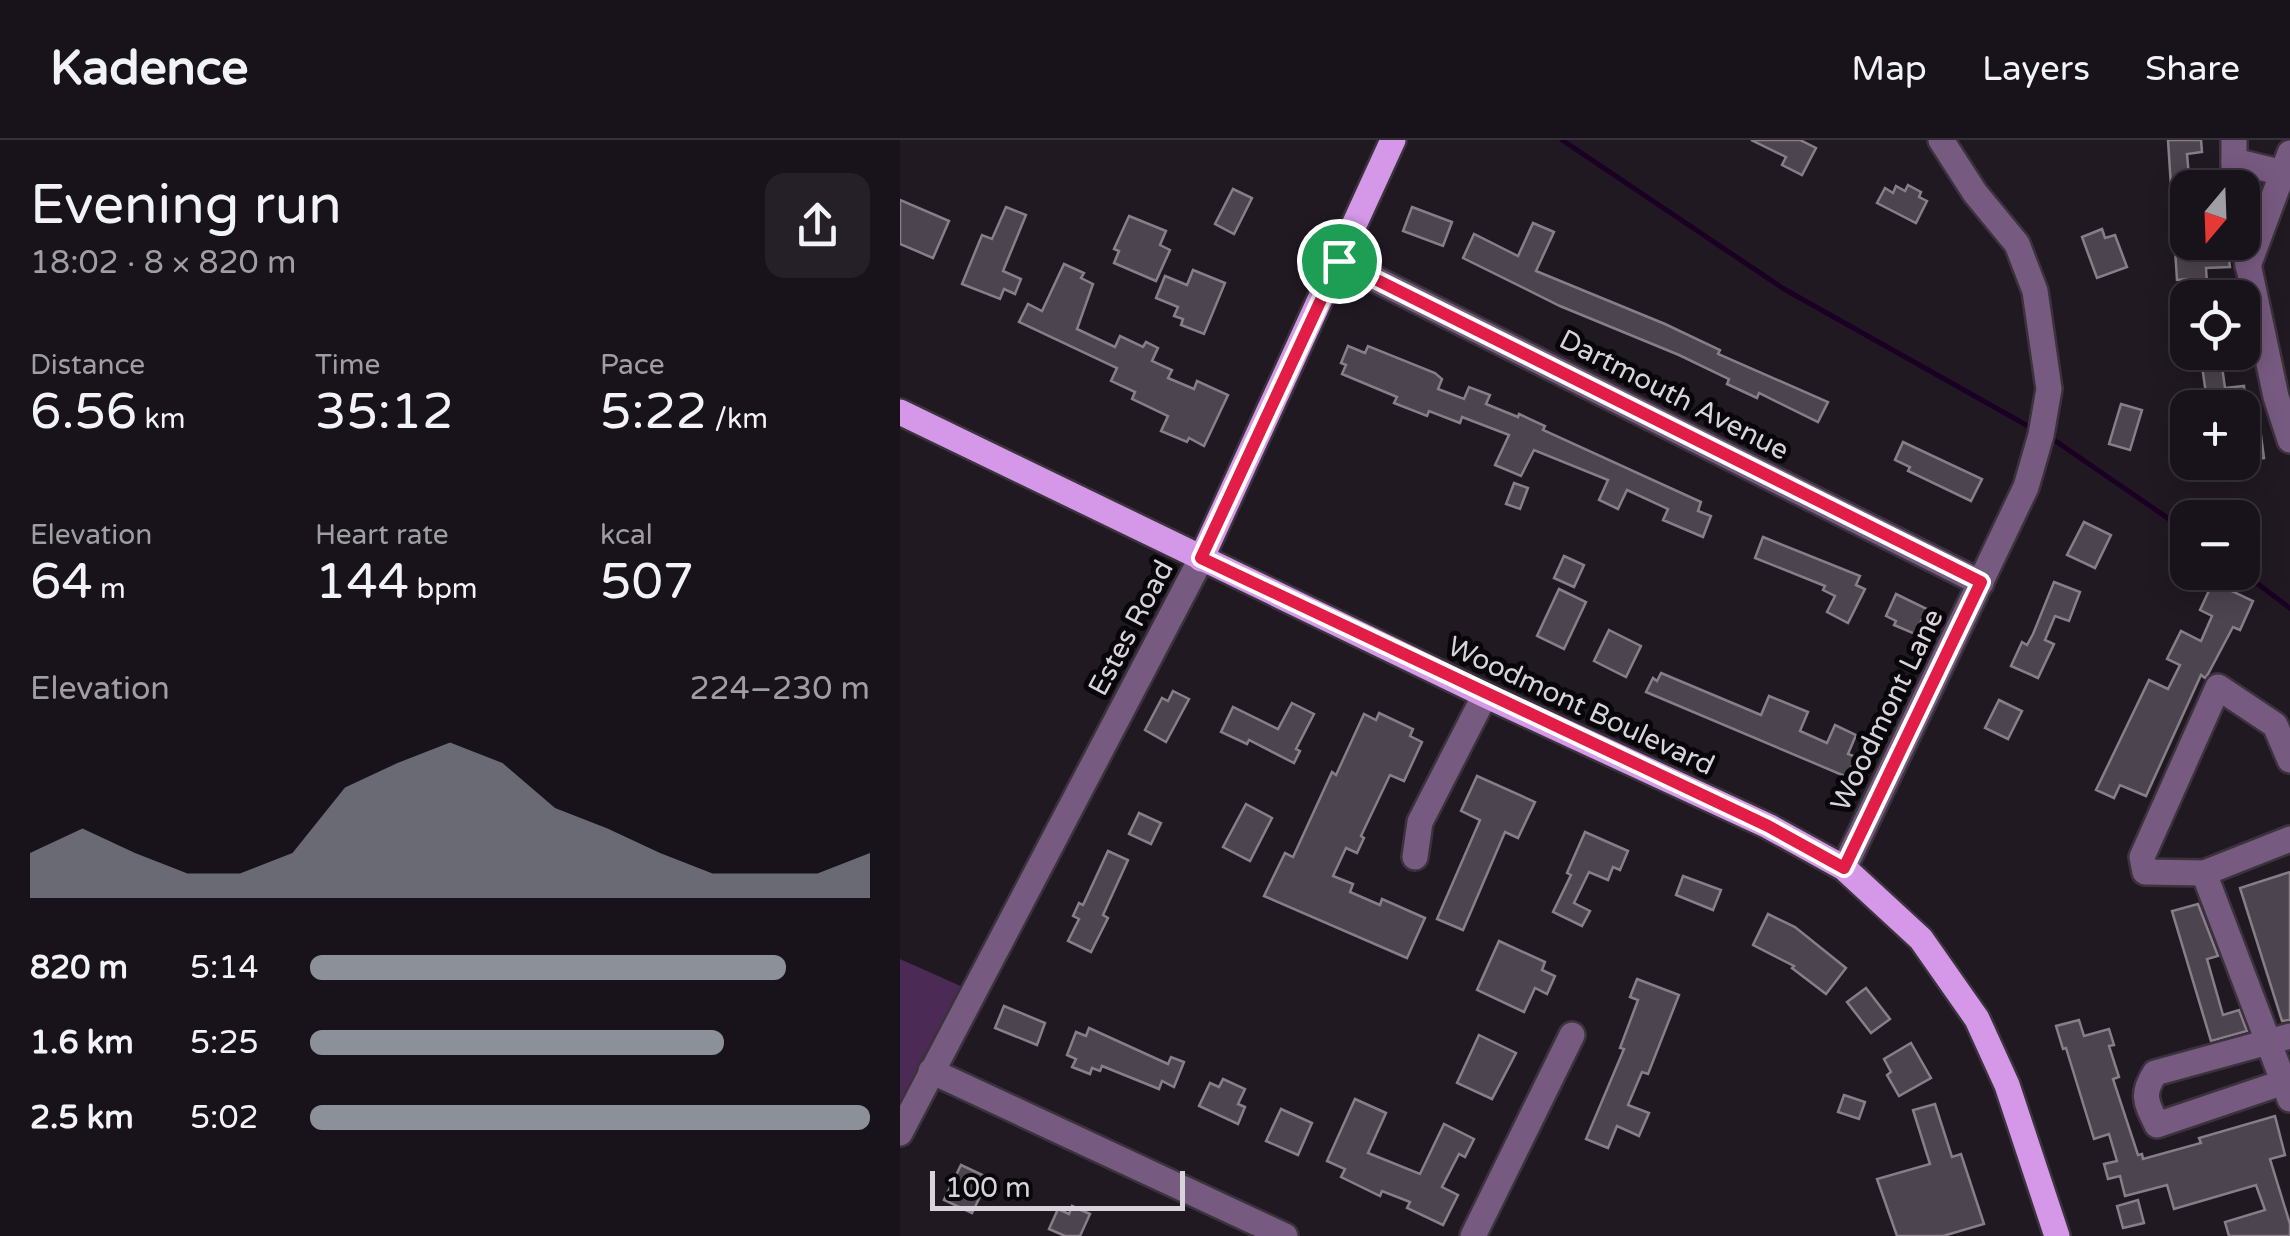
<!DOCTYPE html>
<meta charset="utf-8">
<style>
body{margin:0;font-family:"Varela Round",sans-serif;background:#252027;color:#f1f3f6;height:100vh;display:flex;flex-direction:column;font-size:38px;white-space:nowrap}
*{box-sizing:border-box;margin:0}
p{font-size:32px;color:#9f9ea2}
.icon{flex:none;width:55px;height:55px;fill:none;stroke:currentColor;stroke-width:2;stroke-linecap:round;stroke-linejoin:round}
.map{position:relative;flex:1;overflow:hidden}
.side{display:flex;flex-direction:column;background:#18131a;width:900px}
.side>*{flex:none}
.needle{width:65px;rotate:199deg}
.fabs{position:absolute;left:1270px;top:30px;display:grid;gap:20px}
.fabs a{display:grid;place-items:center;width:90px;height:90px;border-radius:20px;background:#18131a;box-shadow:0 5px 25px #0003,0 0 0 2px #363239;font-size:50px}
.scale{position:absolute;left:30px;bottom:25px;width:255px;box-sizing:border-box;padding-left:10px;border:5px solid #d9d4db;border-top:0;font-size:28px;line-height:35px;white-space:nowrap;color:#d9d4db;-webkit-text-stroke:8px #080609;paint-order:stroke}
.pin{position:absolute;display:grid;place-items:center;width:85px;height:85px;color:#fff;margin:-42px;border:5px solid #fff;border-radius:50%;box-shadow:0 2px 10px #0007}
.round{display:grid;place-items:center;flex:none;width:105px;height:105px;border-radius:20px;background:#252027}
.headline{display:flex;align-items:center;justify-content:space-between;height:170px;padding:0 30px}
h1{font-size:55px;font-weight:600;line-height:75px}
.metrics{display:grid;grid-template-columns:repeat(3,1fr);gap:15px;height:170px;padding:10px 30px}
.metrics div{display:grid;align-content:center}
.metrics b{font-size:50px;font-weight:600}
.metrics small{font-size:28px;font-weight:400}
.metrics p{font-size:28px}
.chart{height:280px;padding:20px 30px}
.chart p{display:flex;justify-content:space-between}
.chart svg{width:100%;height:180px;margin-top:10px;fill:#8c9099;opacity:.7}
ul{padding:0 30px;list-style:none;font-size:32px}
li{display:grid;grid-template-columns:160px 120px 1fr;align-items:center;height:75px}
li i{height:25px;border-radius:12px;background:#8c9099}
header{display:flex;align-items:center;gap:60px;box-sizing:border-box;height:140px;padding:0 50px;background:#18131a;border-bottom:2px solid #363239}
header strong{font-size:48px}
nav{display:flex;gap:55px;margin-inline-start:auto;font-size:35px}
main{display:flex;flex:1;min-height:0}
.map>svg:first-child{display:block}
.green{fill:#4c2a56}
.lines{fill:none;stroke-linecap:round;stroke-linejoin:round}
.stream{stroke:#1a0023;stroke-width:5}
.building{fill:#4c444e;stroke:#877e89;stroke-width:2.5}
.minor-casing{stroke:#3a333c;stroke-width:30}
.major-casing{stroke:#3a333c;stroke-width:30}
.minor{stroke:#775a80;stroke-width:25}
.major{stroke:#d598e8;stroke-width:25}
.route-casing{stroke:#fff;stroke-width:20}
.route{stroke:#e11d48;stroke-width:12}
.labels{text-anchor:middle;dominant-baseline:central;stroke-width:10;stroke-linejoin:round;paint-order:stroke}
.street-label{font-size:28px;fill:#d9d4db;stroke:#080609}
</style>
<header>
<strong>Kadence</strong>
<nav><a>Map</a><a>Layers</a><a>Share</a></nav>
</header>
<main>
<section class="side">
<div class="headline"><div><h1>Evening run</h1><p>18:02 · 8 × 820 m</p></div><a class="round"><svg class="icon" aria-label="share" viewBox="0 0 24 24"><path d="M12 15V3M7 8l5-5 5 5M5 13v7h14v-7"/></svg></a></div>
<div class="metrics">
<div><p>Distance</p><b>6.56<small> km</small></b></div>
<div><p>Time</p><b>35:12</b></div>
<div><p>Pace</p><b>5:22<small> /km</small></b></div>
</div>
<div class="metrics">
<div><p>Elevation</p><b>64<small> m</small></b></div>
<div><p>Heart rate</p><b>144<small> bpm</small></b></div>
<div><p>kcal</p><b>507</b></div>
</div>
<div class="chart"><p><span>Elevation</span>224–230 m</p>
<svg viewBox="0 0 160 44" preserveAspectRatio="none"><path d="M0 44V33L10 27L20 33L30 38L40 38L50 33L60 17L70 11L80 6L90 11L100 22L110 27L120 33L130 38L140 38L150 38L160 33V44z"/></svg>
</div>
<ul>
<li><b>820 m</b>5:14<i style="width:85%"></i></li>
<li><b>1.6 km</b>5:25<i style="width:74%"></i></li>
<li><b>2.5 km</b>5:02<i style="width:100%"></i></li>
</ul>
</section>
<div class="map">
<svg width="1390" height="1096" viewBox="0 0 1390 1096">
<rect width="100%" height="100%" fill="#201922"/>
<path class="green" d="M0,819L65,848L0,976Z"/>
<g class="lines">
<g class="stream">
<path d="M662,0L884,149L1128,286"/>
<path d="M1154,300L1288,392"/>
<path d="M1342,432L1390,468"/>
</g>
</g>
<g class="building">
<path d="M851,0H900L916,8L902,35L882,25L886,17Z"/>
<path d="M1268,0H1301L1302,12L1287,14L1290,48H1288V102L1327,104L1330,127L1306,128L1308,158H1288L1287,139L1277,140Z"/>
<path d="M1008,45L1021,52L1019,57L1027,61L1016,83L977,63L985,48L993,53L996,46L1005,51Z"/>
<path d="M333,49L352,58L334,94L315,84Z"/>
<path d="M0,60L49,81L33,118L0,104Z"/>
<path d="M106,67L126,75L103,131L121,139L115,154L104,149L100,159L62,144L82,95L92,99Z"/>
<path d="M512,67L552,82L543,106L503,91Z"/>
<path d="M229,76L266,91L260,105L270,110L256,141L214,123L219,111L214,109Z"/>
<path d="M633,83L654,92L636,131L765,184L820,210L818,214L928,262L918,282L859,253L857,258L827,244L829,239L779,215L660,166L563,118L574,94L618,116Z"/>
<path d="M1202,89L1205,98L1215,95L1227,127L1197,138L1182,97Z"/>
<path d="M164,124L184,133L181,138L193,144L177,189L215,207L220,196L243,207L246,202L258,208L252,221L272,230L268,238L294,249L297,241L328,255L304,306L289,298L287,302L261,291L268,276L232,259L235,252L211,241L217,228L119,182L128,164L142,171Z"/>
<path d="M293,130L325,143L304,194L281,185L283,179L274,176L278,167L256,158L265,136L287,145Z"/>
<path d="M448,206L465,213L468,206L535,233L542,239L538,249L564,259L569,247L590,255L586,264L618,277L619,274L645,286L643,290L801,362L798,371L811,376L803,397L763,380L768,369L727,350L718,369L699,360L708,340L634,310L621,336L595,325L609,295L562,277L560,283L529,271L527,276L494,263L497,257L442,234L446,225L441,223Z"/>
<path d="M1300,212H1320L1325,248L1344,246L1346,268H1308Z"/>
<path d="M1221,264L1242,270L1230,310L1209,304Z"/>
<path d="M1358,273L1364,318L1342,320V275Z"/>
<path d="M1003,302L1082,339L1071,361L1008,331L1010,327L995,320Z"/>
<path d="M614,343L628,348L620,369L606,364Z"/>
<path d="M1184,382L1211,395L1195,428L1167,415Z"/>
<path d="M863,397L960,436L956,445L965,449L948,483L927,472L935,456L923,450L925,446L855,418Z"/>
<path d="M664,416L684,425L674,447L654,438Z"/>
<path d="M1154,442L1180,452L1169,481L1155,476L1145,500L1154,504L1138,538L1111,526L1122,502L1127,505L1133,494Z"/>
<path d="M1313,442L1353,461L1340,490L1333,487L1308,534L1305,538L1301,535L1246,656L1220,645L1214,658L1196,650L1249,540L1268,549L1280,525L1267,519L1281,491L1301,501L1312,476L1300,470Z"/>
<path d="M659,449L686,462L664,509L637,496Z"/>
<path d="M996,454L1027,469L1015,494L994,485L996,481L986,476Z"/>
<path d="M709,490L741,506L726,537L694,521Z"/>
<path d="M761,533L861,575L869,556L908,572L900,591L927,603L935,585L956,595L948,614L956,617L947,637L746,552L753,538L757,541Z"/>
<path d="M273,551L289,559L266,602L245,590L262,558L268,561Z"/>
<path d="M1099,560L1122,571L1108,599L1085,588Z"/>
<path d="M392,563L414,574L396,609L400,611L394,623L349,600L347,604L321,592L333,567L378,589Z"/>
<path d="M479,573L513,589L510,596L522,602L504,641L490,635L461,696L464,698L457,713L446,708L433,736L453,744L450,752L480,765L482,759L525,778L507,818L364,756L385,713L393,717L432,632L436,635L464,574L476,580Z"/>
<path d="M577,636L635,662L618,698L605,692L563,790L537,779L580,680L561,671Z"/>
<path d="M346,664L372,678L350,721L323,707Z"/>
<path d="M239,673L261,683L251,704L229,694Z"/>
<path d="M685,692L728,711L720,730L713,727L708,740L689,732L674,763L690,771L682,786L653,772L671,735L667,733Z"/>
<path d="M208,711L228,720L203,775L208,778L191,812L168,801L179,779L173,776L179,763L183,765Z"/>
<path d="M1390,732V880L1382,881L1340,748Z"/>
<path d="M783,736L821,750L813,770L776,755Z"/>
<path d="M1298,764L1318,816L1307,819L1323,875L1339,870L1347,891L1311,901L1272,771Z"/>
<path d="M868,774L895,787L946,828L926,854L892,828L894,826L853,805Z"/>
<path d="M599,801L645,822L642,830L655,836L647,854L635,848L624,872L577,850Z"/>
<path d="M737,839L779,855L748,934L742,932L728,965L749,973L739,996L717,986L708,1008L686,999L724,909L720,908L738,860L730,857Z"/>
<path d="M966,848L990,879L971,893L947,862Z"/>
<path d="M104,866L145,883L137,905L95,888Z"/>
<path d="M1179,880L1184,896L1209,889L1214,905L1209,906L1219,937L1213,939L1238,1015L1242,1014L1243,1019L1301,1003L1299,998L1375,976L1385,1015L1370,1019L1390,1084V1096H1329L1325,1082L1365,1070L1356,1045L1274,1069L1267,1045L1225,1056L1220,1036L1208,1039L1204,1024L1217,1021L1209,994L1194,999L1166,908L1163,909L1156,886Z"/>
<path d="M189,888L268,924L271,917L284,922L274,947L262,941L259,949L202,926L200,931L192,928L190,934L172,927L176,919L167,915L176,892L186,896Z"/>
<path d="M579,895L616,913L592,959L557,943Z"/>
<path d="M1011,903L1031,938L999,956L987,935L991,932L984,919Z"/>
<path d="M323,939L345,949L338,964L345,967L338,984L299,966L310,943L319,947Z"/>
<path d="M944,955L965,962L959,979L938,972Z"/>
<path d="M455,959L486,973L468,1013L520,1034L544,984L574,999L565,1017L559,1014L542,1047L558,1055L543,1085L507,1068L510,1062L482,1051L480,1056L441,1037L445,1029L427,1021Z"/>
<path d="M1035,964L1052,1017L1061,1014L1084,1084L1043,1096H997L977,1039L1030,1024L1013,970Z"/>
<path d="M381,969L412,983L398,1015L366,1001Z"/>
<path d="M61,1025L89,1038L72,1073L44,1060Z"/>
<path d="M1238,1060L1244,1083L1223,1088L1217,1066Z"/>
<path d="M172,1066L190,1074L180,1096H165L149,1089L158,1069L169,1074Z"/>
</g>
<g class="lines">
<defs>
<g id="minor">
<path d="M1334,0V48"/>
<path d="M1334,21L1383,33"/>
<path d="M1342,95L1376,257L1390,300"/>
<path d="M439,121L1081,443"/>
<path d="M1348,126L1390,13"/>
<path d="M1390,620L1375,585L1318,547L1242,717L1245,732L1304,733L1390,699"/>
<path d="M515,717L520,682L585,555"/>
<path d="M944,728L1126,347L1141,295L1149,249L1135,151L1117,104L1075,53L1041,0"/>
<path d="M1304,733L1390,959"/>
<path d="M1390,896L1255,933C1241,955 1246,962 1257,985L1390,940"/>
<path d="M31,931L385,1096"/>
<path d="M0,993L301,419"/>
<path d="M573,1096L672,895"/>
</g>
<g id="major">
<path d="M0,272L585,555L868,686L944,728L1021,799L1077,879L1107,945L1157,1096"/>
<path d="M301,419L493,0"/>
</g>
</defs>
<use href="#minor" class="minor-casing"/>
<use href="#major" class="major-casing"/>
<use href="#minor" class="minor"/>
<use href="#major" class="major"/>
</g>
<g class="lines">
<defs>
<path id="route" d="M439,121L1081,442L944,728L868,686L301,418Z"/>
</defs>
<use href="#route" class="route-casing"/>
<use href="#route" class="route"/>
</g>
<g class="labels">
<g class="street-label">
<text transform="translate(774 255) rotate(27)">Dartmouth Avenue</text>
<text transform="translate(231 488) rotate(-62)">Estes Road</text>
<text transform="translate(681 566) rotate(25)">Woodmont Boulevard</text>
<text transform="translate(987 570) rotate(-64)">Woodmont Lane</text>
</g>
</g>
</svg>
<div class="fabs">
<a><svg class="needle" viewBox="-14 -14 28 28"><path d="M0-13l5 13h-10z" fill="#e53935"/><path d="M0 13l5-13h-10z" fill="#9f9ea2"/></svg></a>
<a><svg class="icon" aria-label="locate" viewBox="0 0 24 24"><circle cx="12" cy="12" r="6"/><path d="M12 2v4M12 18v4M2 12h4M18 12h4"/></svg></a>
<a>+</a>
<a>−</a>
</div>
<div class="scale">100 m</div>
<div class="pin" style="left:439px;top:121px;background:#1e9e55"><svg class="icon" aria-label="arrive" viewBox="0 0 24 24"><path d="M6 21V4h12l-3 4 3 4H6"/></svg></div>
</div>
</main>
